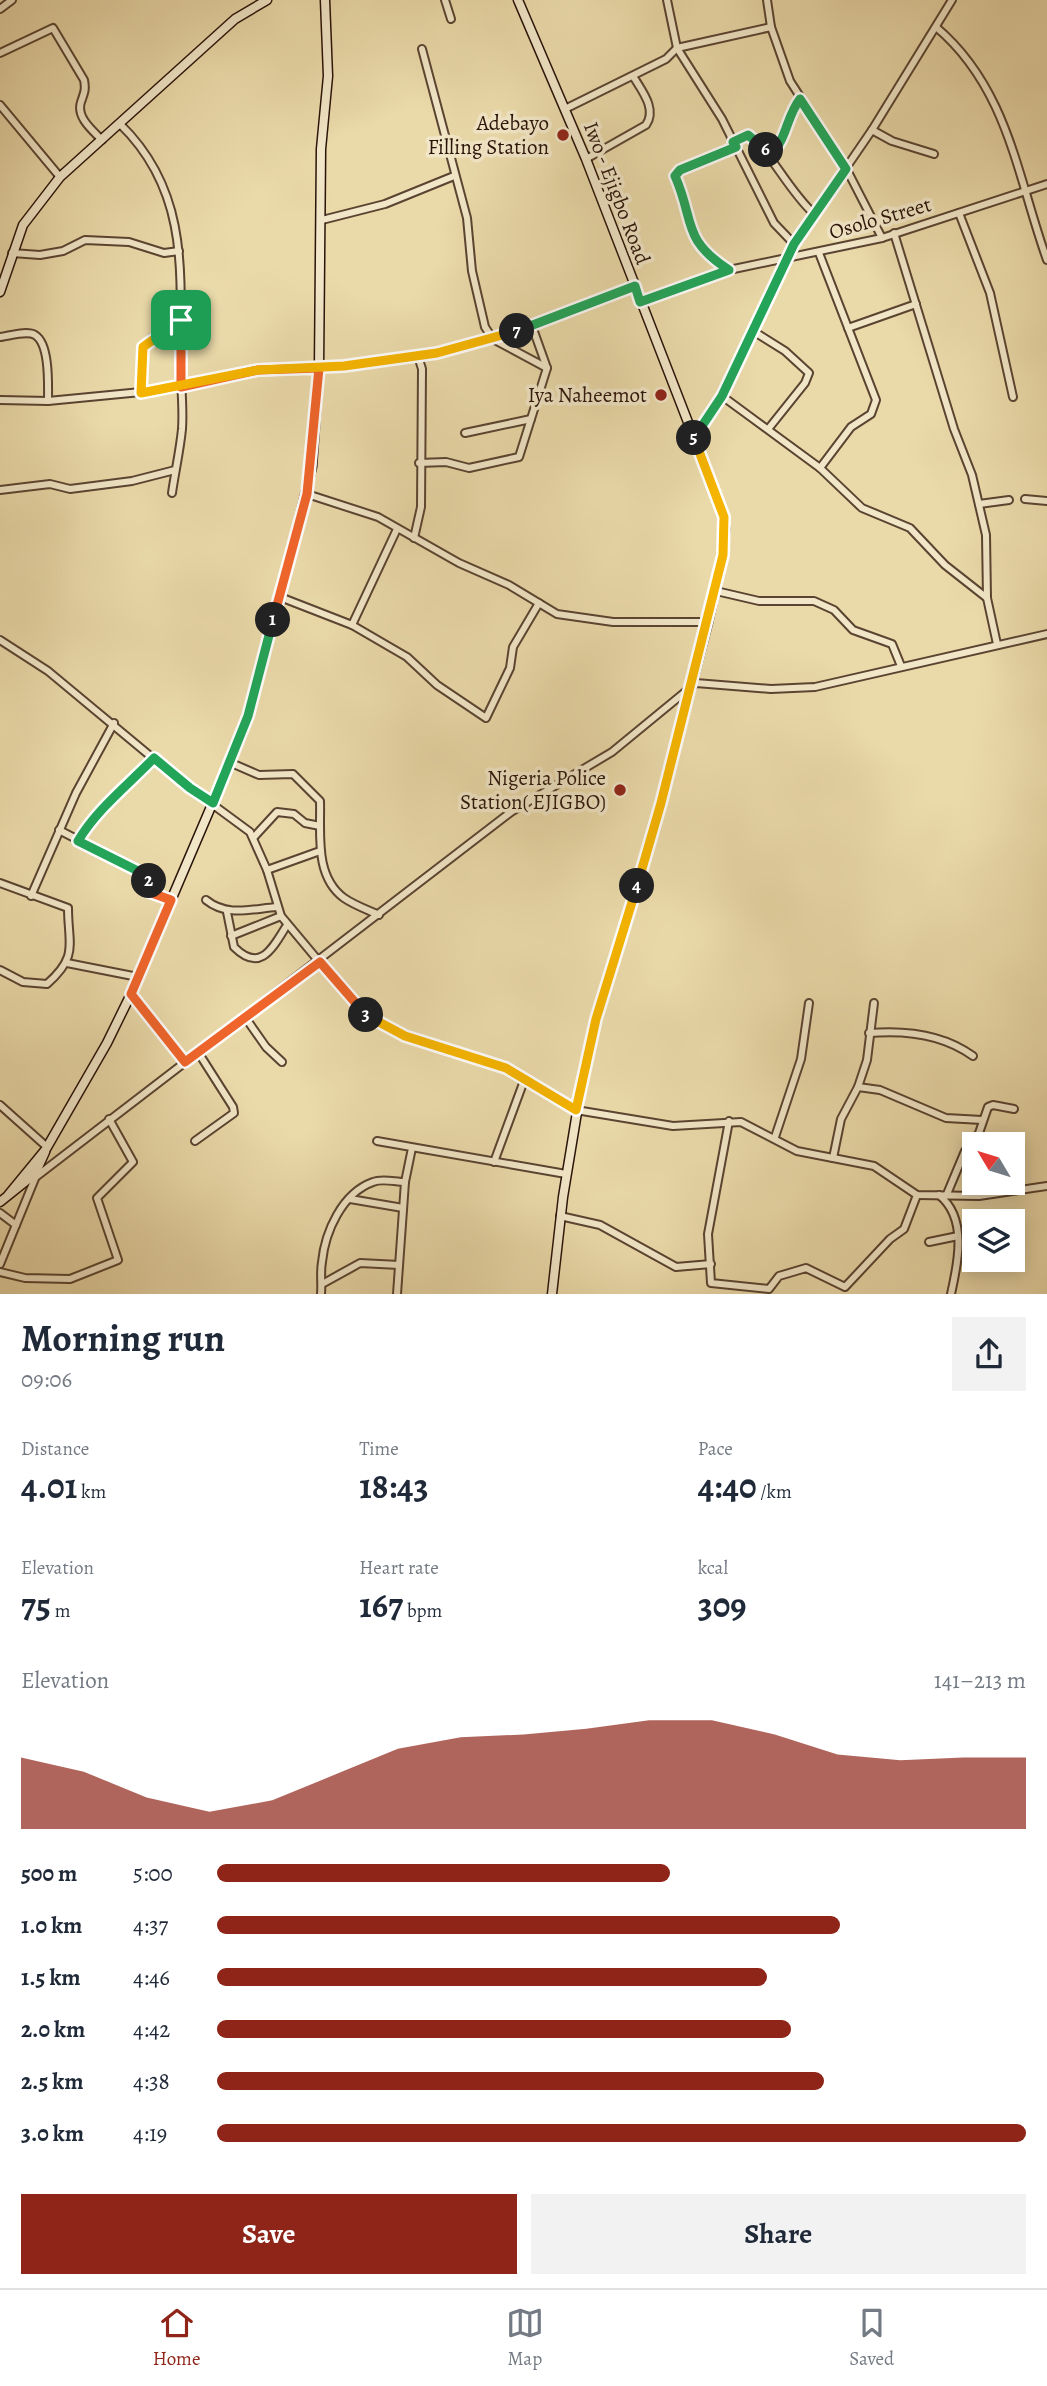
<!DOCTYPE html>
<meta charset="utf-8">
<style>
body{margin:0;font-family:Alegreya,serif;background:#f2f2f3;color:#1f2937;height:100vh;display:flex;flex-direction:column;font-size:26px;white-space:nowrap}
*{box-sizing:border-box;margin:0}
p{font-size:23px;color:#747a83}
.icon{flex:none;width:38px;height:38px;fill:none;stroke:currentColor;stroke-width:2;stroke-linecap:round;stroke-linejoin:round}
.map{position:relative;height:1294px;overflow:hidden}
.panel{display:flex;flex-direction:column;background:#fff;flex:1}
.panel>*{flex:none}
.needle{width:46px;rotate:308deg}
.tools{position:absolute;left:962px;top:1132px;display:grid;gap:14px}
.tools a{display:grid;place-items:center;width:63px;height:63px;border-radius:0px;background:#fff;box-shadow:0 4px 18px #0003;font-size:35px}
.pin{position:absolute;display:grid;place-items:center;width:60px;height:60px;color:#fff;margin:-30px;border-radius:14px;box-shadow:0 4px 10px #0006}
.km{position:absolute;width:35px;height:35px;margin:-18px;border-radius:50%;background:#222;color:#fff;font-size:19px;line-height:35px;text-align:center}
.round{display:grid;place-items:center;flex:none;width:74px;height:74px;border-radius:0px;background:#f2f2f3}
.summary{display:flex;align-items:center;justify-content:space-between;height:119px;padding:0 21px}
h1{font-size:38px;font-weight:700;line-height:52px}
.stats{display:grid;grid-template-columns:repeat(3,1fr);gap:10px;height:119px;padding:7px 21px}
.stats div{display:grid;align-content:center}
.stats b{font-size:35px;font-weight:700}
.stats small{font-size:19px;font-weight:400}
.stats p{font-size:19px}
.chart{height:196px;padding:14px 21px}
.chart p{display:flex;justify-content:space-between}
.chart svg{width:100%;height:126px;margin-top:7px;fill:#8f2418;opacity:.7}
.primary-button{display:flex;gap:14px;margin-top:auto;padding:14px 21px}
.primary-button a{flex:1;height:80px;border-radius:0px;background:#8f2418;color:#fff;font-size:28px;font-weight:700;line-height:80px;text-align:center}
.primary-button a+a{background:#f2f2f3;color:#1f2937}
ul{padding:0 21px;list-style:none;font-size:23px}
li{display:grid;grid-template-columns:112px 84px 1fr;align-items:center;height:52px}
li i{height:18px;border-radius:9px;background:#8f2418}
.dock{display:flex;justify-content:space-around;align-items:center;height:98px;border-top:2px solid #e0e1e3;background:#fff;font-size:19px;color:#747a83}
.dock a{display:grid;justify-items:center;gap:4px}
.dock .selected{color:#8f2418}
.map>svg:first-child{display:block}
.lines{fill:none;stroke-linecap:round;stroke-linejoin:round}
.street-casing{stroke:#5a4431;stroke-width:10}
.secondary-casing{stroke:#2a1309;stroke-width:11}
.street{stroke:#f1e6c7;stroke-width:6}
.secondary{stroke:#f1e6c7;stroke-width:8}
.split-1-casing{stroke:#fff;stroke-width:14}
.split-2-casing{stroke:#fff;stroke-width:14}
.split-3-casing{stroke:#fff;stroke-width:14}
.split-4-casing{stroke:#fff;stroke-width:14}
.split-5-casing{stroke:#fff;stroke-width:14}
.split-6-casing{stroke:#fff;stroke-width:14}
.split-7-casing{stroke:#fff;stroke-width:14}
.split-8-casing{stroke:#fff;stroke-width:14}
.split-1{stroke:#f0652b;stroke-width:9}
.split-2{stroke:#22a559;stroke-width:9}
.split-3{stroke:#f0652b;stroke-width:9}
.split-4{stroke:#f5b400;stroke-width:9}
.split-5{stroke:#f5b400;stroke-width:9}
.split-6{stroke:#22a559;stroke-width:9}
.split-7{stroke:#22a559;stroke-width:9}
.split-8{stroke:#f5b400;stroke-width:9}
.poi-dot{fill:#8f2418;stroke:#f1e6c7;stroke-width:2.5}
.labels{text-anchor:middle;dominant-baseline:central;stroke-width:7;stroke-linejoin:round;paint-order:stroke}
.poi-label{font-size:21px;fill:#2a1309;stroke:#f1e6c7;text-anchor:end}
.street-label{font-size:21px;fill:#2a1309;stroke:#f1e6c7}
</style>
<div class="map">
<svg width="1047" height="1294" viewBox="0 0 1047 1294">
<rect width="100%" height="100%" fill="#ead9a9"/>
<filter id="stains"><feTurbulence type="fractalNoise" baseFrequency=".00286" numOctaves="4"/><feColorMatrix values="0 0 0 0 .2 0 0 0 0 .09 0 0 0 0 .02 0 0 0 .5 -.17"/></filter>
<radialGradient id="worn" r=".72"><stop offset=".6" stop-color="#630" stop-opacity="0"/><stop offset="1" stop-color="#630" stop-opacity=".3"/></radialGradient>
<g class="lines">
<defs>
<g id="street">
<path d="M445,0L451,19"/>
<path d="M667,0L677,48L722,119L774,223L794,244"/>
<path d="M767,0L771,27L790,81L846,168L882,238"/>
<path d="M0,9L12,0"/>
<path d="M936,27C1008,88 1017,176 1047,260"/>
<path d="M422,49L467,218L472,271L485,327L493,339L547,368"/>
<path d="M0,53L53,28L84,80C86,90 84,93 81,102C76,117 92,130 102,140"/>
<path d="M0,105L60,177"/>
<path d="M565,109L666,59L677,48L771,27"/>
<path d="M120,124C184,186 182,261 180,343C179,372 184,401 182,429C180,450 175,472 172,493"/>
<path d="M872,130L892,141L934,154"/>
<path d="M733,142L752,136C775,160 789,190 813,213"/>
<path d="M770,155C787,140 786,117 800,99"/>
<path d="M586,159L646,125C657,109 642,91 633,76"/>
<path d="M959,213L990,293L1013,397"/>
<path d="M322,220L385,204L454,176"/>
<path d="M894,233L954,429L972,475L986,535L987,598L997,644"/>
<path d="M12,253L40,255L63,251L85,240L129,242L164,253L179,251"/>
<path d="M819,253L876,400L871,414L851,427L820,468"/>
<path d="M729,270C681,239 695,221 675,176L680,170L736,147"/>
<path d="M641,301L729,270L882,238L1047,184"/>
<path d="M848,328L916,304"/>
<path d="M753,331L785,351L809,373L805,383L769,428"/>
<path d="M0,337C9,336 27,330 35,335C50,344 48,385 48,401"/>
<path d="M152,338L180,344"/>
<path d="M141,392L143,347L181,320"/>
<path d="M722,396L820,468L862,508L910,528L945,565L987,598"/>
<path d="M0,400L48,401L141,392L258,370L344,366L437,353L493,339L635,286"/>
<path d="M465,433L531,419"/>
<path d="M693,438L722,396L794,244L872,130L952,0"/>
<path d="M419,463L446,462L469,468L519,457L547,368L532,326"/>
<path d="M0,490L50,484L70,489L132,481L175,470"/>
<path d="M307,494L378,517L459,563L509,585L557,614L613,622H708"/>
<path d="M1025,499L1047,501"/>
<path d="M979,504L1009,500"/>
<path d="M414,538L421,507L422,369L418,356"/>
<path d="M716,591L759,601H814L834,610L853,630L892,644L901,666"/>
<path d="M280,597L352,625L407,657L437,685L486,718L510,668L513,647L539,603"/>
<path d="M352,625L397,529"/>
<path d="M0,640L48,671L178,779L250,832L267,870L281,916L357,1007L390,1029L506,1068L576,1110L673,1126L741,1122L797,1151L874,1166L917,1195L979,1196L1047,1186"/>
<path d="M229,762L259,775L293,774L320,801C321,833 314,876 344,898C354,905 368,910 379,915"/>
<path d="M59,830L150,877L146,891L171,900"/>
<path d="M254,837L277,812L294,814L305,823L320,826"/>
<path d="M78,840C97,809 128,785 154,758"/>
<path d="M267,870L320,851"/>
<path d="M0,883L68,908C68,944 79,956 47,984L23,982L0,970"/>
<path d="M31,896L76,793L114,723"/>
<path d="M206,900C227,917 251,909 277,907"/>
<path d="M227,912L234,947C261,974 273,947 287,925"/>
<path d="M231,936L281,916"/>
<path d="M67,963L138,977"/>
<path d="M131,994L185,1062"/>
<path d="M245,1017L266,1047L282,1062"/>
<path d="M869,1033C905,1030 943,1034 973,1056"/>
<path d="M858,1087L880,1090L946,1118L982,1120"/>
<path d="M0,1105L47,1147"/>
<path d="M729,1121L708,1234L711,1283L769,1289L779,1276L806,1268L845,1287L890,1239L904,1229L917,1195"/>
<path d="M775,1137L801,1059L809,1003"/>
<path d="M195,1141L234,1113L233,1107L198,1052"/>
<path d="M377,1141L566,1174"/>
<path d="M833,1158L841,1119L858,1087L867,1060L874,1003"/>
<path d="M494,1162L525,1078"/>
<path d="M37,1176L511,812L612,752L696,683L771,689L815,687L1047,634"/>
<path d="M947,1194L965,1151L979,1133L988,1107L993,1105L1014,1109"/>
<path d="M939,1195C968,1218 958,1263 951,1294"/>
<path d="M350,1199L403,1208"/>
<path d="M0,1213L16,1225"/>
<path d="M560,1216L600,1225L676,1267L711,1264"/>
<path d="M929,1242L958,1236"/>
<path d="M0,1264L36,1176"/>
<path d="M0,1272L25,1278L70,1279L118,1260L97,1198L133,1162L109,1119"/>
<path d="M324,1283L360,1263L399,1265"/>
<path d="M321,1294C322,1283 320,1273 322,1262C325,1232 342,1193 373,1182C382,1178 395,1182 405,1182"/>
<path d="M397,1294L405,1182L412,1148"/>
</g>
<g id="secondary">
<path d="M518,0L586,159L722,510L725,528L723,555L708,622L654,830L596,1019L584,1070L563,1197L552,1294"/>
<path d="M0,292L23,225L60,177L235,19L267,0"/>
<path d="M9,1194L46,1149L107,1043L131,994L242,734L280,597L312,467L319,368L321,149L328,76L325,0"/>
<path d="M0,1202L35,1174L45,1152"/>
</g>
</defs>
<use href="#street" class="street-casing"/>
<use href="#secondary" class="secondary-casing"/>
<use href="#street" class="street"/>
<use href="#secondary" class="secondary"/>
</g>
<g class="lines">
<defs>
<path id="split-1" d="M181,320V387L258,370L319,368L307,494L273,620"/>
<path id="split-2" d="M149,881L150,877L78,841C97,809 128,785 154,758L190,788L213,803L248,716L273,620"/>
<path id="split-3" d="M149,881L146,891L171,900L131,994L185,1062L320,962L366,1015"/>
<path id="split-4" d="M366,1015L405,1036L506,1068L576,1110L596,1019L637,886"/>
<path id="split-5" d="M637,886L661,803L723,555L724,517L694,438"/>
<path id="split-6" d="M694,438L722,396L794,244L846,169L800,99C786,117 787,140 770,155L766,150"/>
<path id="split-7" d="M517,331L635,286L640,302L729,270C681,239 695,221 675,176L680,170L736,147L733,142L748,135L766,150"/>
<path id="split-8" d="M181,320L143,347L141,393L258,370L344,366L437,353L517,331"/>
</defs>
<use href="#split-1" class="split-1-casing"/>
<use href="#split-2" class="split-2-casing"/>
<use href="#split-3" class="split-3-casing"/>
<use href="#split-4" class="split-4-casing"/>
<use href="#split-5" class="split-5-casing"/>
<use href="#split-6" class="split-6-casing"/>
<use href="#split-7" class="split-7-casing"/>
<use href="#split-8" class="split-8-casing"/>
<use href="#split-1" class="split-1"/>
<use href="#split-2" class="split-2"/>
<use href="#split-3" class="split-3"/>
<use href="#split-4" class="split-4"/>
<use href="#split-5" class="split-5"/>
<use href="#split-6" class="split-6"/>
<use href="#split-7" class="split-7"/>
<use href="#split-8" class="split-8"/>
</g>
<g class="poi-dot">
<circle cx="563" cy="135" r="7"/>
<circle cx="661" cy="395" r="7"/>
<circle cx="620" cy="790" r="7"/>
</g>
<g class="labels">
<g class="poi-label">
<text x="549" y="123">Adebayo<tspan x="549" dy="24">Filling Station</tspan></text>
<text x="647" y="395">Iya Naheemot</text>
<text x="606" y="778">Nigeria Police<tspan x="606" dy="24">Station( EJIGBO)</tspan></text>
</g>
<g class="street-label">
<text transform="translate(617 193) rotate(69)">Iwo - Ejigbo Road</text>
<text transform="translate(880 218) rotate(-16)">Osolo Street</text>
</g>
</g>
<rect width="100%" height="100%" filter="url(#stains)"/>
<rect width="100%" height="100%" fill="url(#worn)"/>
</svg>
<div class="tools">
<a><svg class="needle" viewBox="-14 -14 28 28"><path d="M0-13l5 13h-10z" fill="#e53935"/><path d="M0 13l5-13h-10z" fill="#747a83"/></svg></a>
<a><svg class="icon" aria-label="layers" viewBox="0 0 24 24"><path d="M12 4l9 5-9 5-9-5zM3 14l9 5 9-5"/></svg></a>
</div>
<div class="pin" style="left:181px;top:320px;background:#1e9e55"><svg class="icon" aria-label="arrive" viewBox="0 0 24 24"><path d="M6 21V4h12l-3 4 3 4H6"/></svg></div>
<b class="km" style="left:273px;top:620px">1</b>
<b class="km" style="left:149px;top:881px">2</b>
<b class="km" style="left:366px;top:1015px">3</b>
<b class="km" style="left:637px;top:886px">4</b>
<b class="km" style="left:694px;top:438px">5</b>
<b class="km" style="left:766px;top:150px">6</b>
<b class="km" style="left:517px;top:331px">7</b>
</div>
<section class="panel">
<div class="summary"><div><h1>Morning run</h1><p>09:06</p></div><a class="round"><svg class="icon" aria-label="share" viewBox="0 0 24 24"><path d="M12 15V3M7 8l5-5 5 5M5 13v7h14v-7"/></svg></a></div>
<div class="stats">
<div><p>Distance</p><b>4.01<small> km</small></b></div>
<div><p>Time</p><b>18:43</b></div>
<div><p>Pace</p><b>4:40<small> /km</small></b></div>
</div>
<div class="stats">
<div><p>Elevation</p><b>75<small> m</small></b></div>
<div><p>Heart rate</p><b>167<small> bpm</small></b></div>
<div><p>kcal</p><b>309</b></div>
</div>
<div class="chart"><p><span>Elevation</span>141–213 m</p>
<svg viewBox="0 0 160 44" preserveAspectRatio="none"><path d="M0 44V19L10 24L20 33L30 38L40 34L50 25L60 16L70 12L80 11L90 9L100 6L110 6L120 11L130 18L140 20L150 19L160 19V44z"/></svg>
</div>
<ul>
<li><b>500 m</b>5:00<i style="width:56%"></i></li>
<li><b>1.0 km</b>4:37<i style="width:77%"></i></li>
<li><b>1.5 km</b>4:46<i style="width:68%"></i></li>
<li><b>2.0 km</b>4:42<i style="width:71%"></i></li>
<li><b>2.5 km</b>4:38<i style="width:75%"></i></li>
<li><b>3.0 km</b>4:19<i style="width:100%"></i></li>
</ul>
<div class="primary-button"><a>Save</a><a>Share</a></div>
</section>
<nav class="dock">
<a class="selected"><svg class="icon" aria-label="home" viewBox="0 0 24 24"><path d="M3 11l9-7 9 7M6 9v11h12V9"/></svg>Home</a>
<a><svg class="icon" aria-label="map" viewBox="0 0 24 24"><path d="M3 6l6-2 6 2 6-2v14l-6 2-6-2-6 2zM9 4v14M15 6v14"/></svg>Map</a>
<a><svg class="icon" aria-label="saved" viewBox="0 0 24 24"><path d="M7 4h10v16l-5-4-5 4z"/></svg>Saved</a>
</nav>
